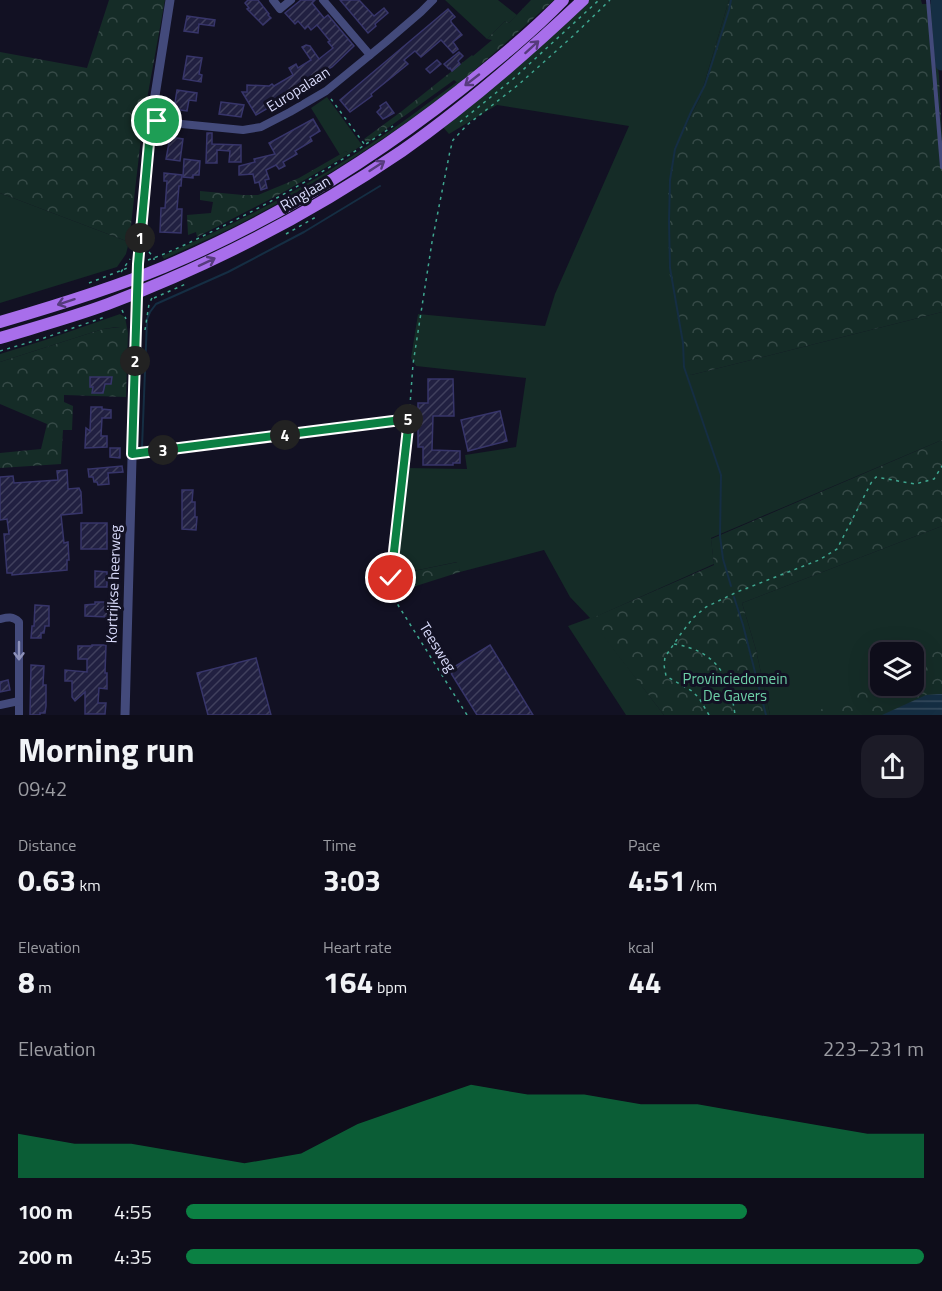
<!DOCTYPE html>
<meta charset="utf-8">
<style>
body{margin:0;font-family:"Titillium Web",sans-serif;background:#1c1b27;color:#f1f3f6;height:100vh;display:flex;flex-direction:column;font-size:22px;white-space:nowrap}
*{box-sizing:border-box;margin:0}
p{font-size:20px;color:#9b9ca2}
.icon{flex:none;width:33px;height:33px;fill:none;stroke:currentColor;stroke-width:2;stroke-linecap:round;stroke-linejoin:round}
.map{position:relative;height:715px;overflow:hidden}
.sheet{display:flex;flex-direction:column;background:#0e0d1a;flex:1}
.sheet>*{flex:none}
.fabs{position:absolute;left:870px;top:642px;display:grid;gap:12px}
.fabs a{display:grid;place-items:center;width:54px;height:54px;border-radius:12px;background:#0e0d1a;box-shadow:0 6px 24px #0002,0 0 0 2px #2e2d39;font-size:30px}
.pin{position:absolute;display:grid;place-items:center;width:51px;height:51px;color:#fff;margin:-26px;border:3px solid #fff;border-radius:50%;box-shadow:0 2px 6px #0007}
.km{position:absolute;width:30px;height:30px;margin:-15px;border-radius:50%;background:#222;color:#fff;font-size:16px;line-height:30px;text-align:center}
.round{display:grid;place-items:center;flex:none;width:63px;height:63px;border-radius:18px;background:#1c1b27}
.headline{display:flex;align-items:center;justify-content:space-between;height:102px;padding:0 18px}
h1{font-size:33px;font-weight:700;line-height:45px}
.metrics{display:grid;grid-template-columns:repeat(3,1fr);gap:9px;height:102px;padding:6px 18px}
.metrics div{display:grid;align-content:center}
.metrics b{font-size:30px;font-weight:700}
.metrics small{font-size:16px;font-weight:400}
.metrics p{font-size:16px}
.chart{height:168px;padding:12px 18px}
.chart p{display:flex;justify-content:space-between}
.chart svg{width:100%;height:108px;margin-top:6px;fill:#0b8043;opacity:.7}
ul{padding:0 18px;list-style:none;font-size:20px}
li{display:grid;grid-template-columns:96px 72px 1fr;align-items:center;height:45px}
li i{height:15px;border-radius:8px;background:#0b8043}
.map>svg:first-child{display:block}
.green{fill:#152c27;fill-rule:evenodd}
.forest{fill:url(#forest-crowns)}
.water{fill:url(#water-rules)}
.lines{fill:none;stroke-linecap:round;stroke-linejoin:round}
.stream{stroke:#152e43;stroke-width:2}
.river{stroke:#152e43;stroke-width:15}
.building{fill:url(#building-hatch);stroke:#37356a;stroke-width:1.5}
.path{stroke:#3fa790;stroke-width:1.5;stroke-dasharray:3 4.5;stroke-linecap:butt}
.service{stroke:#434a7b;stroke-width:4}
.minor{stroke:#434a7b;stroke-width:8}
.tertiary{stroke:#434a7b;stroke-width:9}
.primary{stroke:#a86eeb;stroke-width:12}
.oneway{stroke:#563b7d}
.oneway2{stroke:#8e92ba}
.route-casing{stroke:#fff;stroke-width:12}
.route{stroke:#0b8043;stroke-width:8}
.labels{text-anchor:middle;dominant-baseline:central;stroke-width:6;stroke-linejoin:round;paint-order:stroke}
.street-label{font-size:15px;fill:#d8dafa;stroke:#121123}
.park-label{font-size:15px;fill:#6ed0a8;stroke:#121123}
</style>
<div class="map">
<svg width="942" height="715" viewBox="0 0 942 715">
<defs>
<pattern id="forest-crowns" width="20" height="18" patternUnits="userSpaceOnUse" patternTransform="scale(1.5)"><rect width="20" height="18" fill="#152c27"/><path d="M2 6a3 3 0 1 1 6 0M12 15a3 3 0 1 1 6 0" fill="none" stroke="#364a47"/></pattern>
<pattern id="water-rules" width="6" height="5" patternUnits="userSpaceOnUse" patternTransform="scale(1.5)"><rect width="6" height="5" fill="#152e43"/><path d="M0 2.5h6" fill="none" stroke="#364c5f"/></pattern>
<pattern id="building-hatch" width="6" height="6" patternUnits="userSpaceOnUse" patternTransform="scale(1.5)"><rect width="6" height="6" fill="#212041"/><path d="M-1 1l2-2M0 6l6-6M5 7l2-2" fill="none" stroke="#40405d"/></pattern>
</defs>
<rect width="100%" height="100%" fill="#121123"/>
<g class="green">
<path d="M445,0H498L517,15L509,23L505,21L487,39Z"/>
<path d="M589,0H729L700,98L674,149L691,375L942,312V440L711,538L714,564L591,619L664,715H626L568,626L590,618L570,597L544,550L460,572L457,562L394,575L407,468L467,469L465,455L516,447L526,378L416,366L411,358L418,314L545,326L555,294L629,126L497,105L449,134L442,126L563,25Z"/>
<path d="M457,82L459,84C392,135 322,181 247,220C220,234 192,246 164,259L162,256C226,228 290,196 349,158C386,135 421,108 457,82Z"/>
<path d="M327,97L362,145L349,154L346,151L340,155L311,108Z"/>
<path d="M0,193L129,242L126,254L117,267L0,303Z"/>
<path d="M120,314L125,317L128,333C122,324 113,328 103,329L0,362V354L45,340Z"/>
<path d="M942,526V694L882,715H770L756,650L742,603ZM880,652H914V686H880Z"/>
</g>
<g class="forest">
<path d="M109,0H165L143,121L129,242L0,193V52L87,68Z"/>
<path d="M531,0H554L459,84L454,80L367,143L364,139L402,111L472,55L473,56L492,40L487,39L505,21L509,23Z"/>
<path d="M729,0H921L922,4H931L939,76L942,138V312L691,375L686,363L669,271L668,186L674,149L700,98Z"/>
<path d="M346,151L349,154L282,193L197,237L196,232L188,235L187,215L211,213L213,202L200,200V191L243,195H258L299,178Z"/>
<path d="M121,327L125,328L128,333L126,397L64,395V402L73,406L72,430H63L61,464L0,468V453L41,449L47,424L0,404V362L103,329Z"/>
<path d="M942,440V526L742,603L756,650L770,715H664L590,619L714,565L711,539Z"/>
<path d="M458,562L460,572L397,592L394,586V575Z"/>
<path d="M942,644V715H811L880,677V686H914V659Z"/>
</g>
<path class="water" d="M938,694H942V715H882L926,695Z"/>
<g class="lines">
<g class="stream">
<path d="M731,0L729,10L705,85L691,112L675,149L670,180L669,221L670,268L683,343L684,367L721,475L720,536L723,559L731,586"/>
<path d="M142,448L147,319L150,312L156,304L228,272L304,232L380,186"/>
<path d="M734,597L743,625L766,715"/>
</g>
<path class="river" d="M938,0L942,63"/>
</g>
<g class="building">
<path d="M248,0H258L269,14L268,15L271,18L263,25L247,9L249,8L245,3Z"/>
<path d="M301,0H315L312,3L324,18L328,15L354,46L332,67L300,86L301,89L256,115L242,92H247V85L269,86L272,84L274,86L293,75L289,68L296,64L298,68L311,60L302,47L306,45L310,46L319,59L333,48L328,42L330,41L317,25L311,30L308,26L305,29L298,21L295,24L285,13Z"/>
<path d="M340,0H359L374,16L384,8L388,13L375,24L376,26L368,33Z"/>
<path d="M448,9L455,17L451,20V22L462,35L453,42L458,49L453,53L441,40L421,57L415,51L404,60L408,64L371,94L372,96L350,112L340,100Z"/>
<path d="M187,16L215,20L214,26L199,24L198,33L184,31Z"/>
<path d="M459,52L463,56L458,61L460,64L452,71L450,68L449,69L444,64Z"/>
<path d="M187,56L202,58L199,74L202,75L201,82L183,79Z"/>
<path d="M437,60L441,64L430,73L426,69Z"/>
<path d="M177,90L197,93L196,101L189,100L187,111L174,109Z"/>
<path d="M221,102L244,105L241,117L219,114Z"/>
<path d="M386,102L394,113L383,119L377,112L381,108L380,106Z"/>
<path d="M313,119L320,131L310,137L312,141L295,151L297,154L283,162L285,166L279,169L276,165L266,170L269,179L265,180L267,188L261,190L259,182L255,183L253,174L239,175V166L255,162L254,159L275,154L269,143Z"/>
<path d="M207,133H212V144L241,145V162H229L230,151L217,150V163H206Z"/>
<path d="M170,137L183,139L180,161L166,159Z"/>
<path d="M184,159L200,161L199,175H193V178L183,177Z"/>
<path d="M164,173L182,175L181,186H179L177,209H182L181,233L160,232L161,208H165L167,181H164Z"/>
<path d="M90,377H112L111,384H105L103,393H92L93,387H90Z"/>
<path d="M428,379H453L454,416H433L432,450L460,451V463H453V465H423V447H418V403H428Z"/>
<path d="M91,407H102V409L111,410V418H102L101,436H107V447L85,448L86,428L90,431Z"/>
<path d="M500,411L507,441L468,451L461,420Z"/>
<path d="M110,448H120V458L110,457Z"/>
<path d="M122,466L123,472L108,473L109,484L98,485L97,482H94L93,477H89L88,469H90Z"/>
<path d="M67,470L68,489L79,488L81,492L82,513L61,515L64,543L68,542L69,560H67V570L12,575V573H7L4,534H9L7,519L0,520V477L13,476L14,483L58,480L57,471Z"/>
<path d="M182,490H193L192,502H195V517H197L196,530L182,529Z"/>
<rect x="81" y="523" width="26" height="26"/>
<path d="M95,571L107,572V587H95Z"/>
<path d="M95,602H108V617L85,616V605L95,604Z"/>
<path d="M35,605L49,606V626H45L44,633H41V638H31L32,626H34Z"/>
<path d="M92,645H106L105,673H107V689L99,688L98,703H106L105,714H85V692L75,701L72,697V681H65V670L87,672V659H78V646H92Z"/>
<path d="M490,645L533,715H477L449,670Z"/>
<path d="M256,658L271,715H208L197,673Z"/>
<path d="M31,665L44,666L43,685H46V706L45,713H40V715H30Z"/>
<path d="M8,680L10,690L0,692V682Z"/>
</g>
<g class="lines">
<g class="path">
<path d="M331,99L365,145"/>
<path d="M460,122L513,79L599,0"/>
<path d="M286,234L316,217"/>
<path d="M149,252L154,258V260"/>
<path d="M148,260C171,252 193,241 215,230C277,200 336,165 393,126"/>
<path d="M121,272L130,259"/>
<path d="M89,283L130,267"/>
<path d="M154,298L188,283"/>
<path d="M122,310L126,319"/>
<path d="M145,330L149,304L152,298"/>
<path d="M0,351L44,338L105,317"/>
<path d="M142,453L408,419"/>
<path d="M674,644C716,651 730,675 735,715"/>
<path d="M467,715L398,605L391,590V578L409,419L413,364L432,242L450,151L453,140L467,125L518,85L573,36L610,0"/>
<path d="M709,715L699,698L692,691L666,676L664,665L665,657L680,635L693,618L706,607L737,592L819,560L837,549L871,483L876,477L915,484L934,479L942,466"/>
</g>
<path class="service" d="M928,0L942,167"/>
<g class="minor">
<path d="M273,0L280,9L291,0"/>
<path d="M323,0L370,55"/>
<path d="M151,121L243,130L261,127L290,112L326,91L386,42L421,12L433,0"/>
<path d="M0,619C8,617 13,616 19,622V715"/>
<path d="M0,705L19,701"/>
</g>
<path class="tertiary" d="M125,715L136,313L140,237L151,121L170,0"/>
<g class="primary">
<path d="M0,322C55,306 111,289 164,267C270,222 370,161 460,90C496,61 531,33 563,0"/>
<path d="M0,338C36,327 73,317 108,304C211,265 311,213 402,151C466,106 526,54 583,0"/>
</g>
</g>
<defs><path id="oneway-shaft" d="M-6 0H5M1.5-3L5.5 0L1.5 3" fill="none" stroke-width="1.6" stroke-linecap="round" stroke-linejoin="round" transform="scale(1.5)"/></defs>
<g class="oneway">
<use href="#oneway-shaft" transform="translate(532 47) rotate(-42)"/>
<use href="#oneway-shaft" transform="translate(472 80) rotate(142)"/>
<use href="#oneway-shaft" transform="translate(377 166) rotate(-33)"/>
<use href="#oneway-shaft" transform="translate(207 262) rotate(-25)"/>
<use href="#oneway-shaft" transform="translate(66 302) rotate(162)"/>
</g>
<use class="oneway2" href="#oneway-shaft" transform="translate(19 651) rotate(90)"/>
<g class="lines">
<defs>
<path id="route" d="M157,121H151L138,264L132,454L409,419L391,578"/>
</defs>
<use href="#route" class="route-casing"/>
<use href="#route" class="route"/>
</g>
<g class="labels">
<g class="street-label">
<text transform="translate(298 89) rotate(-32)">Europalaan</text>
<text transform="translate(305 193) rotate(-30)">Ringlaan</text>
<text transform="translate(113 584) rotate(-88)">Kortrijkse heerweg</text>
<text transform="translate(438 647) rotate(58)">Teesweg</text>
</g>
<g class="park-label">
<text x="735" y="678">Provinciedomein<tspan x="735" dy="17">De Gavers</tspan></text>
</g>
</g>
</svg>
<div class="fabs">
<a><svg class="icon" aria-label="layers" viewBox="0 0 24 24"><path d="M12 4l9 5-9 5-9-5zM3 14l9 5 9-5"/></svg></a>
</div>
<div class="pin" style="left:157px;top:121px;background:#1e9e55"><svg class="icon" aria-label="arrive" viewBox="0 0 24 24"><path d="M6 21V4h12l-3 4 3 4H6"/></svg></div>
<div class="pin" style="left:391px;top:578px;background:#d93025"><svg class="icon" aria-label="check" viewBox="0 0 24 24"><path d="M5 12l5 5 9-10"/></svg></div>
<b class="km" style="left:140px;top:238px">1</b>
<b class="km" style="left:135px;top:361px">2</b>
<b class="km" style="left:163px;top:450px">3</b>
<b class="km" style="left:285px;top:435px">4</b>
<b class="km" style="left:408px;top:419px">5</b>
</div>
<section class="sheet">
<div class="headline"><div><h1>Morning run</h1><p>09:42</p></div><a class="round"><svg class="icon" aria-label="share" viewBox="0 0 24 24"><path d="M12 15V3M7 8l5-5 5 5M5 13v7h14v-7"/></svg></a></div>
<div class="metrics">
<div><p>Distance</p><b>0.63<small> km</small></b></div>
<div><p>Time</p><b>3:03</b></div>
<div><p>Pace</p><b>4:51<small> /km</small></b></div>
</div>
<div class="metrics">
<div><p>Elevation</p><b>8<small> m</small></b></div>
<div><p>Heart rate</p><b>164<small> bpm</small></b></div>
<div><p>kcal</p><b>44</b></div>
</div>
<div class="chart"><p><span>Elevation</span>223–231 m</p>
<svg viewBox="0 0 160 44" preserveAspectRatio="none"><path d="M0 44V26L10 30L20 30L30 34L40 38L50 34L60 22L70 14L80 6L90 10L100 10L110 14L120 14L130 18L140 22L150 26L160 26V44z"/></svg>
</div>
<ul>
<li><b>100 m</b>4:55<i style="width:76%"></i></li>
<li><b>200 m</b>4:35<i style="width:100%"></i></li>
</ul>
</section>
